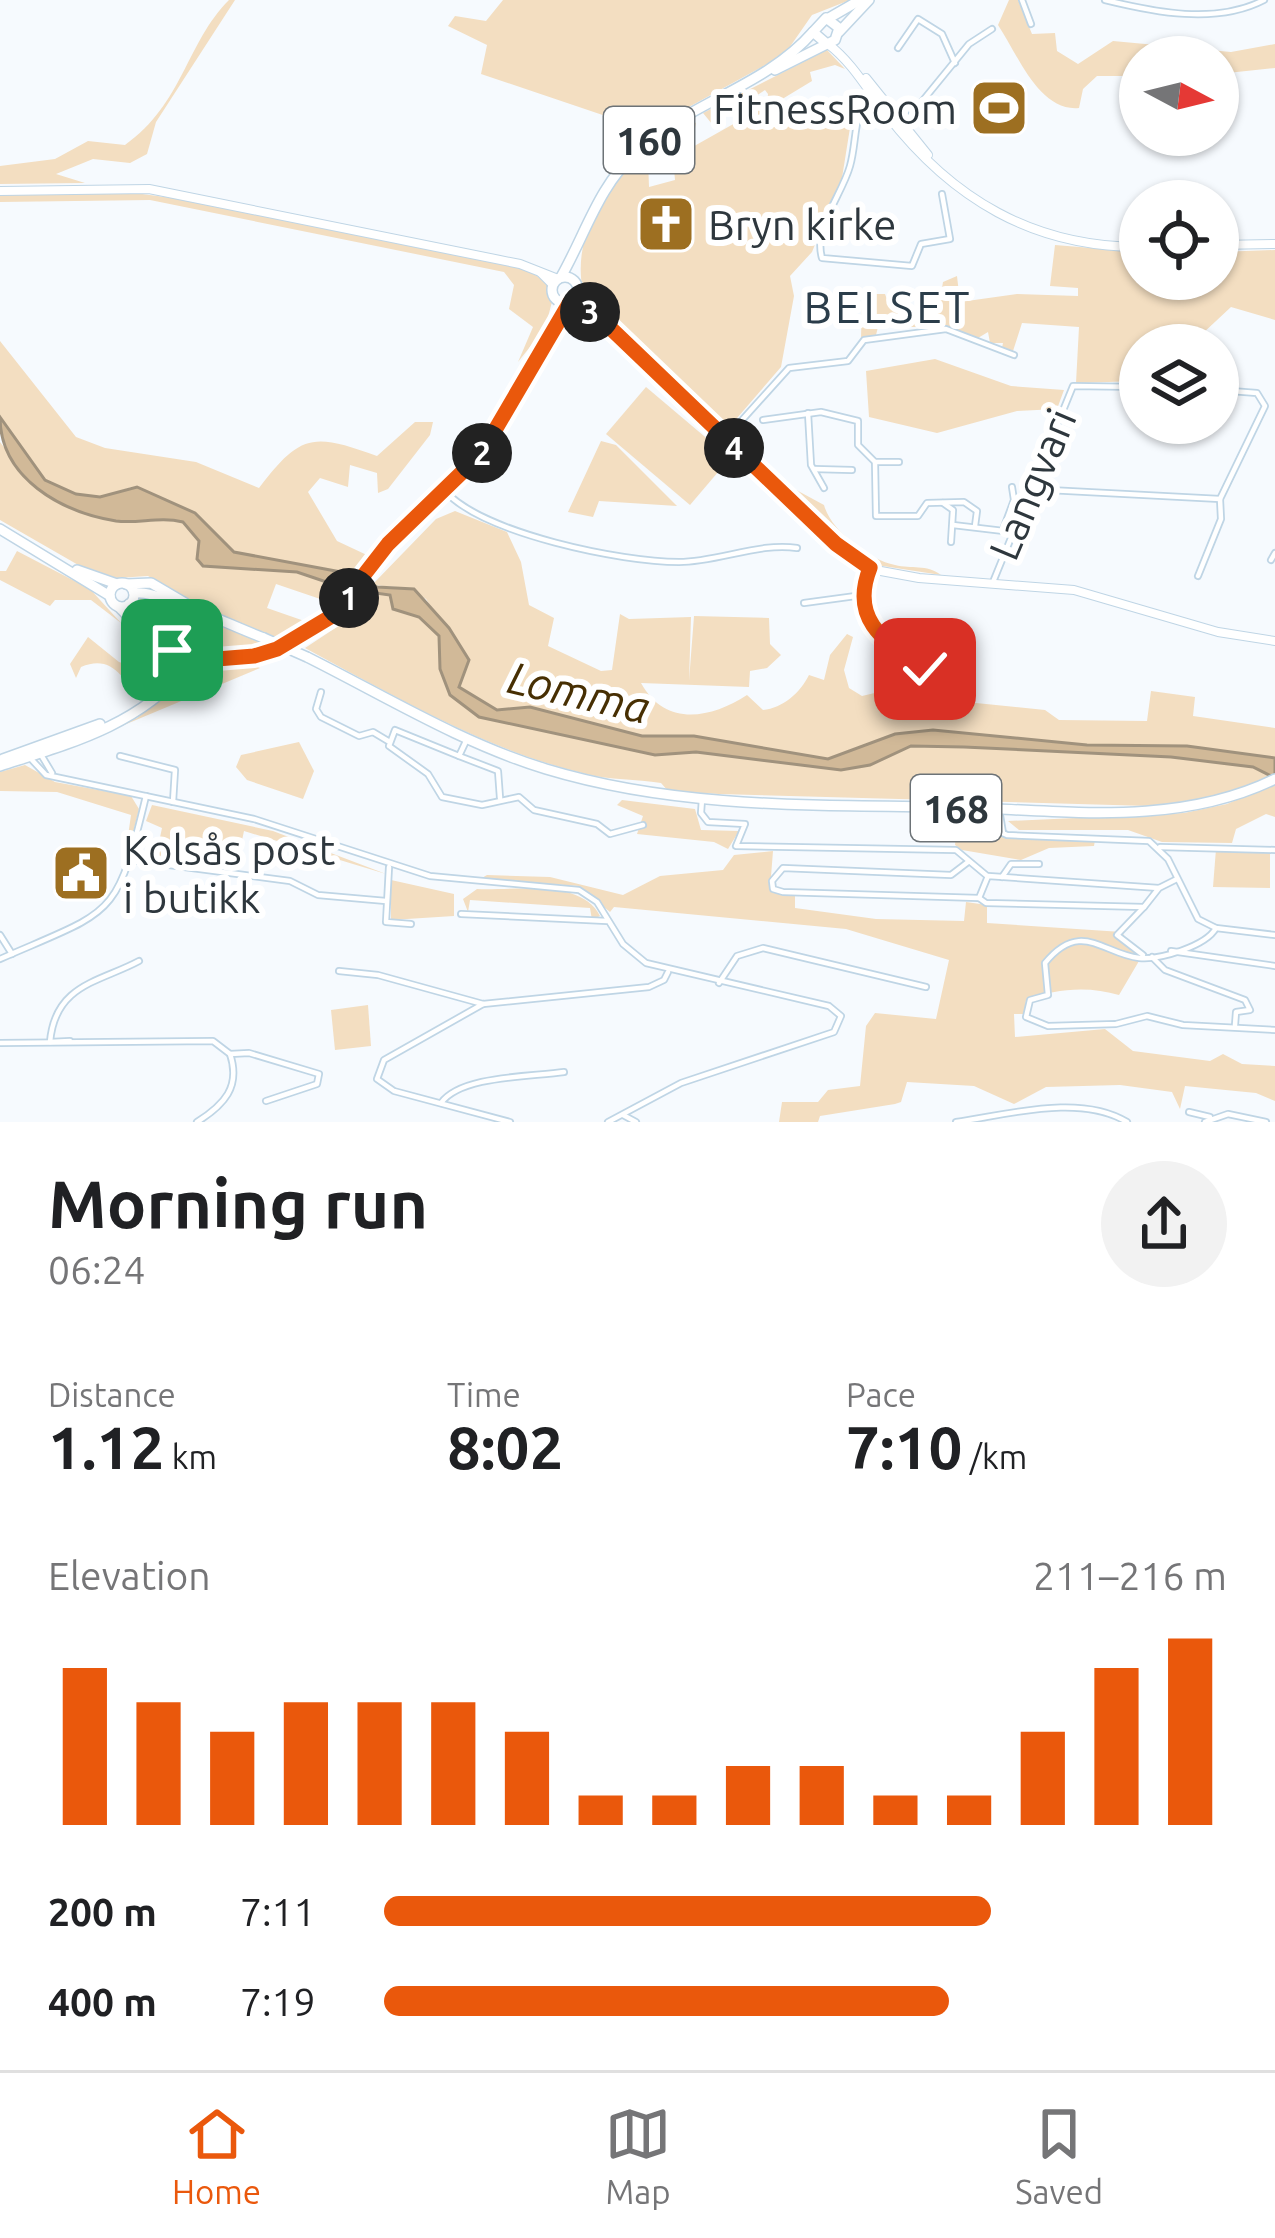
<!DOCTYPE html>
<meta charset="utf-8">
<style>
body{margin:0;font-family:Ubuntu,sans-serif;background:#f2f2f2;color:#202124;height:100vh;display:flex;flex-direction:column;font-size:45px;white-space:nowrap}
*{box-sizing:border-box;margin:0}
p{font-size:39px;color:#757577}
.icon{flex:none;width:66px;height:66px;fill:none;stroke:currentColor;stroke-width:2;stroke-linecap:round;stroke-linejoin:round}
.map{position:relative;height:1122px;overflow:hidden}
.sheet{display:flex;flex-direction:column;background:#fff;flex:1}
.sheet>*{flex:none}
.needle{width:78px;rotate:97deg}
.tools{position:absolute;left:1119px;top:36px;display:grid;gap:24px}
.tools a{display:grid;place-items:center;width:120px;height:120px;border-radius:50%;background:#fff;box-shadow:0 3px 9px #0004;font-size:60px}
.pin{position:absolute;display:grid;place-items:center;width:102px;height:102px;color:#fff;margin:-51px;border-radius:24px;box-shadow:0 6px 18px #0006}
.km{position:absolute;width:60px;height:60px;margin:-30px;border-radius:50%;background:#222;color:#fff;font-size:33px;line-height:60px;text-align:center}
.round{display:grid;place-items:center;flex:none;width:126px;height:126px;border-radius:63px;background:#f2f2f2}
.overview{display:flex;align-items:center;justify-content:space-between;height:204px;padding:0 48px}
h1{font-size:66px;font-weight:700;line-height:90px}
.metrics{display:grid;grid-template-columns:repeat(3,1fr);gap:18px;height:204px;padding:12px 48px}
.metrics div{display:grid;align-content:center}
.metrics b{font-size:60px;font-weight:700}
.metrics small{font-size:33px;font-weight:400}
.metrics p{font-size:33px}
.chart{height:336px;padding:24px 48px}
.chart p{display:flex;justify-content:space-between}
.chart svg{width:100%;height:216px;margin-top:12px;stroke:#ea580c;stroke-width:6}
ul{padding:0 48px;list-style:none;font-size:39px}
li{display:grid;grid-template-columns:192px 144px 1fr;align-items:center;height:90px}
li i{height:30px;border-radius:15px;background:#ea580c}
.dock{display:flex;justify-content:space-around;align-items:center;height:168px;border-top:3px solid #e0e0e0;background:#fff;font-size:33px;color:#757577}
.dock a{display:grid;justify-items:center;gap:6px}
.dock .selected{color:#ea580c}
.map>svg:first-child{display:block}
.green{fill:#f3dec1}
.water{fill:#d1b998;stroke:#a0927d;stroke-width:3}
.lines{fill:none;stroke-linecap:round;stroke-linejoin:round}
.street-casing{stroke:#bfd5e5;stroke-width:8}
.secondary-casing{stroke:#bfd5e5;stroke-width:10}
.primary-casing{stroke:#bfd5e5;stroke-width:12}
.street{stroke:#fff;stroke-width:4.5}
.secondary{stroke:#fff;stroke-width:8}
.primary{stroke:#fff;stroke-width:9}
.primary-bridge-casing{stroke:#bfd5e5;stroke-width:12;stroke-linecap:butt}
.primary-bridge{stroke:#fff;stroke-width:9}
.route-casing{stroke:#fff;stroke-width:24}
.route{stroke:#ea580c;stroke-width:15}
.labels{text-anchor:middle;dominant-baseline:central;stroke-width:12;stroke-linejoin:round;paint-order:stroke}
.shield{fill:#fff;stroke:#6d7377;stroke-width:3}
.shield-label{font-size:39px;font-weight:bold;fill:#2e373d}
.poi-label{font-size:42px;fill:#2e373d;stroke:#fff;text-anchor:start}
.street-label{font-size:42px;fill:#2e373d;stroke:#fff}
.neighbourhood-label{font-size:45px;letter-spacing:3px;fill:#2b3d4a;stroke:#fff}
.water-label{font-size:45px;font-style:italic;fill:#472f03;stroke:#fff}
</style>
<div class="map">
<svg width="1275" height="1122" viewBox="0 0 1275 1122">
<rect width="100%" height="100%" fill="#f6fafe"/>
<g class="green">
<path d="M229,0H235L156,122L147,154L130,163L93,159L56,174L85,183L0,184V166L55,159L88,141L125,145C183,104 186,43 229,0Z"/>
<path d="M503,0H850L812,15L787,51L769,63L647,130L481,74L487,45L448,26L455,16L486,21Z"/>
<path d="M1009,0H1018L1032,34L1055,33L1057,51L1078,64L1113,41L1231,52L1275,44V68L1218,74V57H1140L1132,76H1097L1083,89L1079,108C1039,112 1018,55 998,25Z"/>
<path d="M827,50L845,69L835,65L810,72L812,81L779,101L789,114L853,109L842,178L812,252L790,276L794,296L781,367L725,432L583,292C568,217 629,159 688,120L696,123L693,138L648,159L649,187L675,180L673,158L767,105L768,94L765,90L712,124L703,113Z"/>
<path d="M113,190L216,204L525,268L547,283L552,302L545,328L518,362L533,327L509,309L514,285L504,272L150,200L0,202V195Z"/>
<path d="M1055,245L1140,252V279H1218V252L1275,250V320L1231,307L1201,335V345H1140V381L1076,383L1079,327L1022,323L1013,351L1002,348L1003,343H990L988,332L978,338L946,327H878L876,335L861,339L862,294H885L888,302L899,304L897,322L936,324L943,282L957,276L960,302L1017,294L1078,296V288L1050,286Z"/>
<path d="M0,341L76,437L105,448L196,462L259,488C301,433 313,433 377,456L415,422H433L430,435L388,489L378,493L377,473L350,465L348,487L320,478L308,492L337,541L369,556L357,575L234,552L187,509L132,487L100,497L76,494L45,480L0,417Z"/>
<path d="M935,359L1011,386L1064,390L1057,409L1017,411L937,433L869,417L866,371Z"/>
<path d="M646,387L730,458L690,505L606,434Z"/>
<path d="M737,432L787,485L824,505C831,531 869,560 895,565C912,569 926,564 941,575L870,564L735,444Z"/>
<path d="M601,441L616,445L677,506L599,501L593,517L568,512Z"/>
<path d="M0,442C32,483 62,511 115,521C138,525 159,516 183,522L200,542L197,547C242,584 301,556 347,589L332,603L276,584L267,608L313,624L286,641L201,608L148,576L117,578L80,566L0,520Z"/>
<path d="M455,511L507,532L521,562L529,605L554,618L548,646L601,671L612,670L620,614L629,619L691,617L689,681L694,616L769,618L770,644L781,655L767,668L750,671L749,687L641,683C665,727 710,719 747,695L763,710C783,708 800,693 809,675L824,680L830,655L847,634L853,637L844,670L849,688L862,696L900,687L927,698L1045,710L1059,720L1147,721L1151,691L1195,697L1193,716L1275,728V758L1187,746L1087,745L933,730L895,734L829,759L694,736H642L531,707L497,710L459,687L462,655L426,599L408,588L372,585L436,519Z"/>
<path d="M17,551L90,589L121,623L91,600H55L50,606L0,580V571H6Z"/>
<path d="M373,590L390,595L393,609L419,617L439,636L440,669L457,701L479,717L655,755L696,752L841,770L870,765L911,746L964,747L1171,757L1253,767L1272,776L1222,796L1149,806L719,794L668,791L661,783C636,779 610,780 586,774C485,750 396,697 305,648L346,621L367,591Z"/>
<path d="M145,595L271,647C223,666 177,647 140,616L136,601Z"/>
<path d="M88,637L119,662L159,674L140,700C123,678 112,654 81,667L76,678L70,664Z"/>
<path d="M250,664L260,668L50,756L137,718L194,670Z"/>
<path d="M299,742L314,771L303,799L247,780L236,767L241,755Z"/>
<path d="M25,765L55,782L131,796L139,809L133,833L128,836L131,815L57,792L0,791V772Z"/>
<path d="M1275,783V817L1266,814L1236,829L1232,843L1162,842L1128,830H1019L1008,821L1184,813L1227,804Z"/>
<path d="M622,800L695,809L701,830L739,831L728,849L714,842L637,834L643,816L617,805Z"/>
<path d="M152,805L273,831L386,874L244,831L235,873L155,861L162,828L146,821Z"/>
<path d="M920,812L981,813L1004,837L1095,840L1094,846L1049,848L1021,860L962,850L955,845L957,826L927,819Z"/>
<path d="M1216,849L1270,853V888L1213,887Z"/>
<path d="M773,851L770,889L795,893V908L876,919L964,921L966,902L987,905V923L1122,932L1139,961L1119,995C1090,986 1056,988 1026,1000L1024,1014H1014L1015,1037L1105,1029L1133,1051L1210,1061L1223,1054L1242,1064L1275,1066V1101L1256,1093L1185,1086L1180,1109L1172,1092L1120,1085L1046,1087L1014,1104L974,1086L907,1082L901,1102L895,1104L820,1116L818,1122H779L782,1102H818L828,1090L860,1086L866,1026L875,1013L936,1019L949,960L846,929L614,907L610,912L579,886L480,879L487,875L550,877L623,895L660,876L723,870L734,855Z"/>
<path d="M391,880L454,894V916L391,920Z"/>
<path d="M477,889C514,891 582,878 600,916L592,920L590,908L470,900L468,912L463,899Z"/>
<path d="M368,1005L371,1046L335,1050L331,1010Z"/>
</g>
<path class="water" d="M0,417L45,480L76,494L100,497L137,487L195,513L234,552L357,575L377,587L414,589L449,628L469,660L459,687L497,710L530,707L642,736H694L828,759L895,734L933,730L1087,745L1187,746L1275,758V778L1253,767L1171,757L964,747L911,746L870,765L841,770L696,752L655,755L479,717L450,695L440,669L439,636L419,617L393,609L390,595L347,589L297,572L203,566L197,559L199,541L183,522C159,516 139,524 116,521C61,512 0,478 0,417Z"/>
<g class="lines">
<defs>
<g id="street">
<path d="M1022,0L1031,24"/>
<path d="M1105,0C1154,12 1216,25 1264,0"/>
<path d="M898,48L918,19L942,34L955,63"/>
<path d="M870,92C853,113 857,142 850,166C842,195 813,228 822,258L912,266L921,244L950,239L942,194"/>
<path d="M902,126L969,44L992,29"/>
<path d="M808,413L811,465L824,488"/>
<path d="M763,420L821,412L858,421V445L875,462L876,516H918L927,503L964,502L977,511L975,526"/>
<path d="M725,439L789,368L848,361L864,340L946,329L1014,355"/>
<path d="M875,462H899"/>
<path d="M814,469L852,470"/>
<path d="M1030,489L1220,499L1265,406L1257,393L1218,390"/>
<path d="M445,491C484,534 622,562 679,562C718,562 760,542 797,548"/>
<path d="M943,503L953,510L951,542"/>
<path d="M953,525L1012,532"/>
<path d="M1004,527L1014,500L1012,487"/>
<path d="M1271,560L1275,553"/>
<path d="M870,571C848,625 902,667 952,678"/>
<path d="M1198,576L1221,519L1220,499"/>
<path d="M993,582L1073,386L1140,387"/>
<path d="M804,603L863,595"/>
<path d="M321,692L316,709L321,717L359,736L373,732L388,741"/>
<path d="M467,739L459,756L395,730L389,746L428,774L442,797L482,805L519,797L534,810L597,824L610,834L643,825"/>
<path d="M40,753L52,773"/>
<path d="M120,756L175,770L173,802"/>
<path d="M459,756L498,771L500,798"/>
<path d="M32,760L46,775L254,819L430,876L579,890L597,902L623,944L646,963L829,1006L841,1016L834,1032L681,1083L608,1122"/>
<path d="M702,799L701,813L708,822L745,824L736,846L956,850L986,875"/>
<path d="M999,809L1003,833"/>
<path d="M988,812L996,830L1007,835L1149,841L1168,859L1198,919L1216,928L1275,935"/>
<path d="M1160,847L1275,850"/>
<path d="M131,860L290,881L318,895L386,901"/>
<path d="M968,862L951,875L783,868L772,881L773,889L783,892L979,898"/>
<path d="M389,867L386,922L411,924"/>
<path d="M1002,877L1011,864H1039"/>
<path d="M1159,888L1144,907L986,903L979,898L988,876L1159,888L1177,879"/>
<path d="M461,914L607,921"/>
<path d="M1216,928C1206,946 1160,960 1139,958C1103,954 1081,919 1045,963L1048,995L1030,1000L1026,1017L1048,1026L1116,1024L1147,1016L1183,1025L1275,1030"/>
<path d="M0,935L12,954"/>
<path d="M1171,951L1275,966"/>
<path d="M1143,955L1117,935L1144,907"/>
<path d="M1152,957L1165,970L1245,1000L1250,1010L1236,1012L1235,1025"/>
<path d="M0,959C114,909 116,921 146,796"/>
<path d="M339,971L378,975L483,1004L649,987L664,980L668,972"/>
<path d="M719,983L737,956L763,948L926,987"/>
<path d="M483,1004L384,1060L377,1079L394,1091L510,1122"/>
<path d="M50,1042C55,984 100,982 139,961"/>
<path d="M50,1042L70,1041"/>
<path d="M0,1043L213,1041L230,1054C241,1087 224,1105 197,1122"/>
<path d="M230,1054L249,1053L319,1074L317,1084L266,1101"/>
<path d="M441,1103C461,1075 532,1077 564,1072"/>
<path d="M1189,1112L1210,1117"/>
<path d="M623,1115L636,1122"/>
<path d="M956,1122C1007,1115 1080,1093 1127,1122"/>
<path d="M1205,1122L1228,1114L1266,1122"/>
</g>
<g id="secondary">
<path d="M828,44C853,63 868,91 887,115C952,199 1033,247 1140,247"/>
<path d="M866,78L928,155"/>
<path d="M0,191L149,189L520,264L558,279"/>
<path d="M1218,245L1275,244"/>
<path d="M541,273L553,285"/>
<path d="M578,291L787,499L870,569L919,578L1074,590L1218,632L1275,641"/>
<path d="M570,302L596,316"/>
</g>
<g id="primary">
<path d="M829,18L860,0"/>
<path d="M839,32L869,0"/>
<path d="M775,70L835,40L839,28L826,18L813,32L827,44"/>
<path d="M561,277C586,233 598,187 637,151C689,102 765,87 813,32"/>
<circle cx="565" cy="290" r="13"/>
<path d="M480,457L567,303"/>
<path d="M0,529L110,596"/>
<path d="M77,570L117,584"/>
<circle cx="122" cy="595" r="12"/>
<path d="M126,584L151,583L185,603"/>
<path d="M134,593C156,589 236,628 264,638"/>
<path d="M129,604L139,621L175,648"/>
<path d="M119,607L168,657"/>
<circle cx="179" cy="659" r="12"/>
<path d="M189,652L221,659L257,654"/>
<path d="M307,657C385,696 461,743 546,769C678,809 816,805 952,807C1060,810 1175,828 1275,779"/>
<path d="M190,664L250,662L332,616L389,544L481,455"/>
<path d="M157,695L172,668"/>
<path d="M3,759L100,724"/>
<path d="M0,766C68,744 138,726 185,669"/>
</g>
</defs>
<use href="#street" class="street-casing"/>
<use href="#secondary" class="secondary-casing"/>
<use href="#primary" class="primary-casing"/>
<use href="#street" class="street"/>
<use href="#secondary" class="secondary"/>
<use href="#primary" class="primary"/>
<defs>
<path id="primary-bridge" d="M264,638L307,657"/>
</defs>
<use href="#primary-bridge" class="primary-bridge-casing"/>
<use href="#primary-bridge" class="primary-bridge"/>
</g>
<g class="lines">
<defs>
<path id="route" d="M172,650L180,647L217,659L254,656L277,649L332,616L388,544L481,454L570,302L602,320L836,544L870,568C849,621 886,642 925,669"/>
</defs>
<use href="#route" class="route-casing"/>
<use href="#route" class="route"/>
</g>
<defs>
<symbol id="stadium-square" viewBox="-11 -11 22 22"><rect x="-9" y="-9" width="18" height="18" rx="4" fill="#9d6f21" stroke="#fff"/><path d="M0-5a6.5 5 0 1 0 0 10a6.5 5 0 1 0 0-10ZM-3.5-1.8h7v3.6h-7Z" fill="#fff"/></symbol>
<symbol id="church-square" viewBox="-11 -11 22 22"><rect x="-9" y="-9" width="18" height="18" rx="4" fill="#9d6f21" stroke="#fff"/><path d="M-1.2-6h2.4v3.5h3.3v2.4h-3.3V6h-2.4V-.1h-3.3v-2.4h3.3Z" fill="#fff"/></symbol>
<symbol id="civic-square" viewBox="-11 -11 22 22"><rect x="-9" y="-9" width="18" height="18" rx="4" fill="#9d6f21" stroke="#fff"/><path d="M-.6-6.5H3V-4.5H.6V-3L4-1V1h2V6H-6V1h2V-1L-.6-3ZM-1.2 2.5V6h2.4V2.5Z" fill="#fff"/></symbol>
</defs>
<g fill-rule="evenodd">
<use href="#stadium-square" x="966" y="75" width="66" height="66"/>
<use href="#church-square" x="633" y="191" width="66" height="66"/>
<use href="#civic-square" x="48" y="840" width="66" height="66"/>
</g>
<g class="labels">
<g class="shield">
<rect x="604" y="107" width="90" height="66" rx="9"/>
<rect x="911" y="775" width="90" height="66" rx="9"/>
</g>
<g class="shield-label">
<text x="649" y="140">160</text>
<text x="956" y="808">168</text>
</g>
<g class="poi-label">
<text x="957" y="108" text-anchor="end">FitnessRoom</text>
<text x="708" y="224">Bryn kirke</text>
<text x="123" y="849">Kolsås post<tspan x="123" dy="48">i butikk</tspan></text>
</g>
<g class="street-label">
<text transform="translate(1032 484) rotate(-67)">Langvari</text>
</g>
<g class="neighbourhood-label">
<text x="888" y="306">BELSET</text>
</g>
<g class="water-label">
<text transform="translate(579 692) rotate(13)">Lomma</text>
</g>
</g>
</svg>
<div class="tools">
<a><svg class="needle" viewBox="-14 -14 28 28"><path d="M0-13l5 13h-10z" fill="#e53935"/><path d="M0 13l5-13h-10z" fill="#757577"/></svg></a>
<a><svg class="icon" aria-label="locate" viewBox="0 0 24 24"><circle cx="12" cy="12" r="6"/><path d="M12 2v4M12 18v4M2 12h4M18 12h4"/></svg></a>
<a><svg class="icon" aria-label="layers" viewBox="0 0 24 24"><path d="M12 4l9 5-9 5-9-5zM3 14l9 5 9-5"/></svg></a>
</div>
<div class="pin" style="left:172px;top:650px;background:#1e9e55"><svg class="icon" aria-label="arrive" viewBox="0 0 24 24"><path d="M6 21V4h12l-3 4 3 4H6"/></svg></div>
<div class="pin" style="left:925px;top:669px;background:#d93025"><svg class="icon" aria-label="check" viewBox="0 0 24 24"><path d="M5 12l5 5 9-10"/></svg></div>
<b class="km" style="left:349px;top:598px">1</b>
<b class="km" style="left:482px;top:453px">2</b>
<b class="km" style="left:590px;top:312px">3</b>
<b class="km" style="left:734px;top:448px">4</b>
</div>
<section class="sheet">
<div class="overview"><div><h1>Morning run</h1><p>06:24</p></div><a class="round"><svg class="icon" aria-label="share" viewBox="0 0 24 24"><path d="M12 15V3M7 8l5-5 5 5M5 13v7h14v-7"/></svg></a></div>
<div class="metrics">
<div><p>Distance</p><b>1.12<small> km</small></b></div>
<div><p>Time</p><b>8:02</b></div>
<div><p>Pace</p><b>7:10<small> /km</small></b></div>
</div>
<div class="chart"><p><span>Elevation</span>211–216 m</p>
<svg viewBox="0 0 160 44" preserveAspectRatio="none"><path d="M5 44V12M15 44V19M25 44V25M35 44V19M45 44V19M55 44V19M65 44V25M75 44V38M85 44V38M95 44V32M105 44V32M115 44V38M125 44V38M135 44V25M145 44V12M155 44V6"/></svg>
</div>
<ul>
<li><b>200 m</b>7:11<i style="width:72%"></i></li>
<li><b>400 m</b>7:19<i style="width:67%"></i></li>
</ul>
</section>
<nav class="dock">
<a class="selected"><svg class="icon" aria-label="home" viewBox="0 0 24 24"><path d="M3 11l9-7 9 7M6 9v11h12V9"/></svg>Home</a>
<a><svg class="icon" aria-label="map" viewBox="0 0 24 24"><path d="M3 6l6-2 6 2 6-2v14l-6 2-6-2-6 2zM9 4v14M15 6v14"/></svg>Map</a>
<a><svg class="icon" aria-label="saved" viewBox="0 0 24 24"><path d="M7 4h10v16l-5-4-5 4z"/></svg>Saved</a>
</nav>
